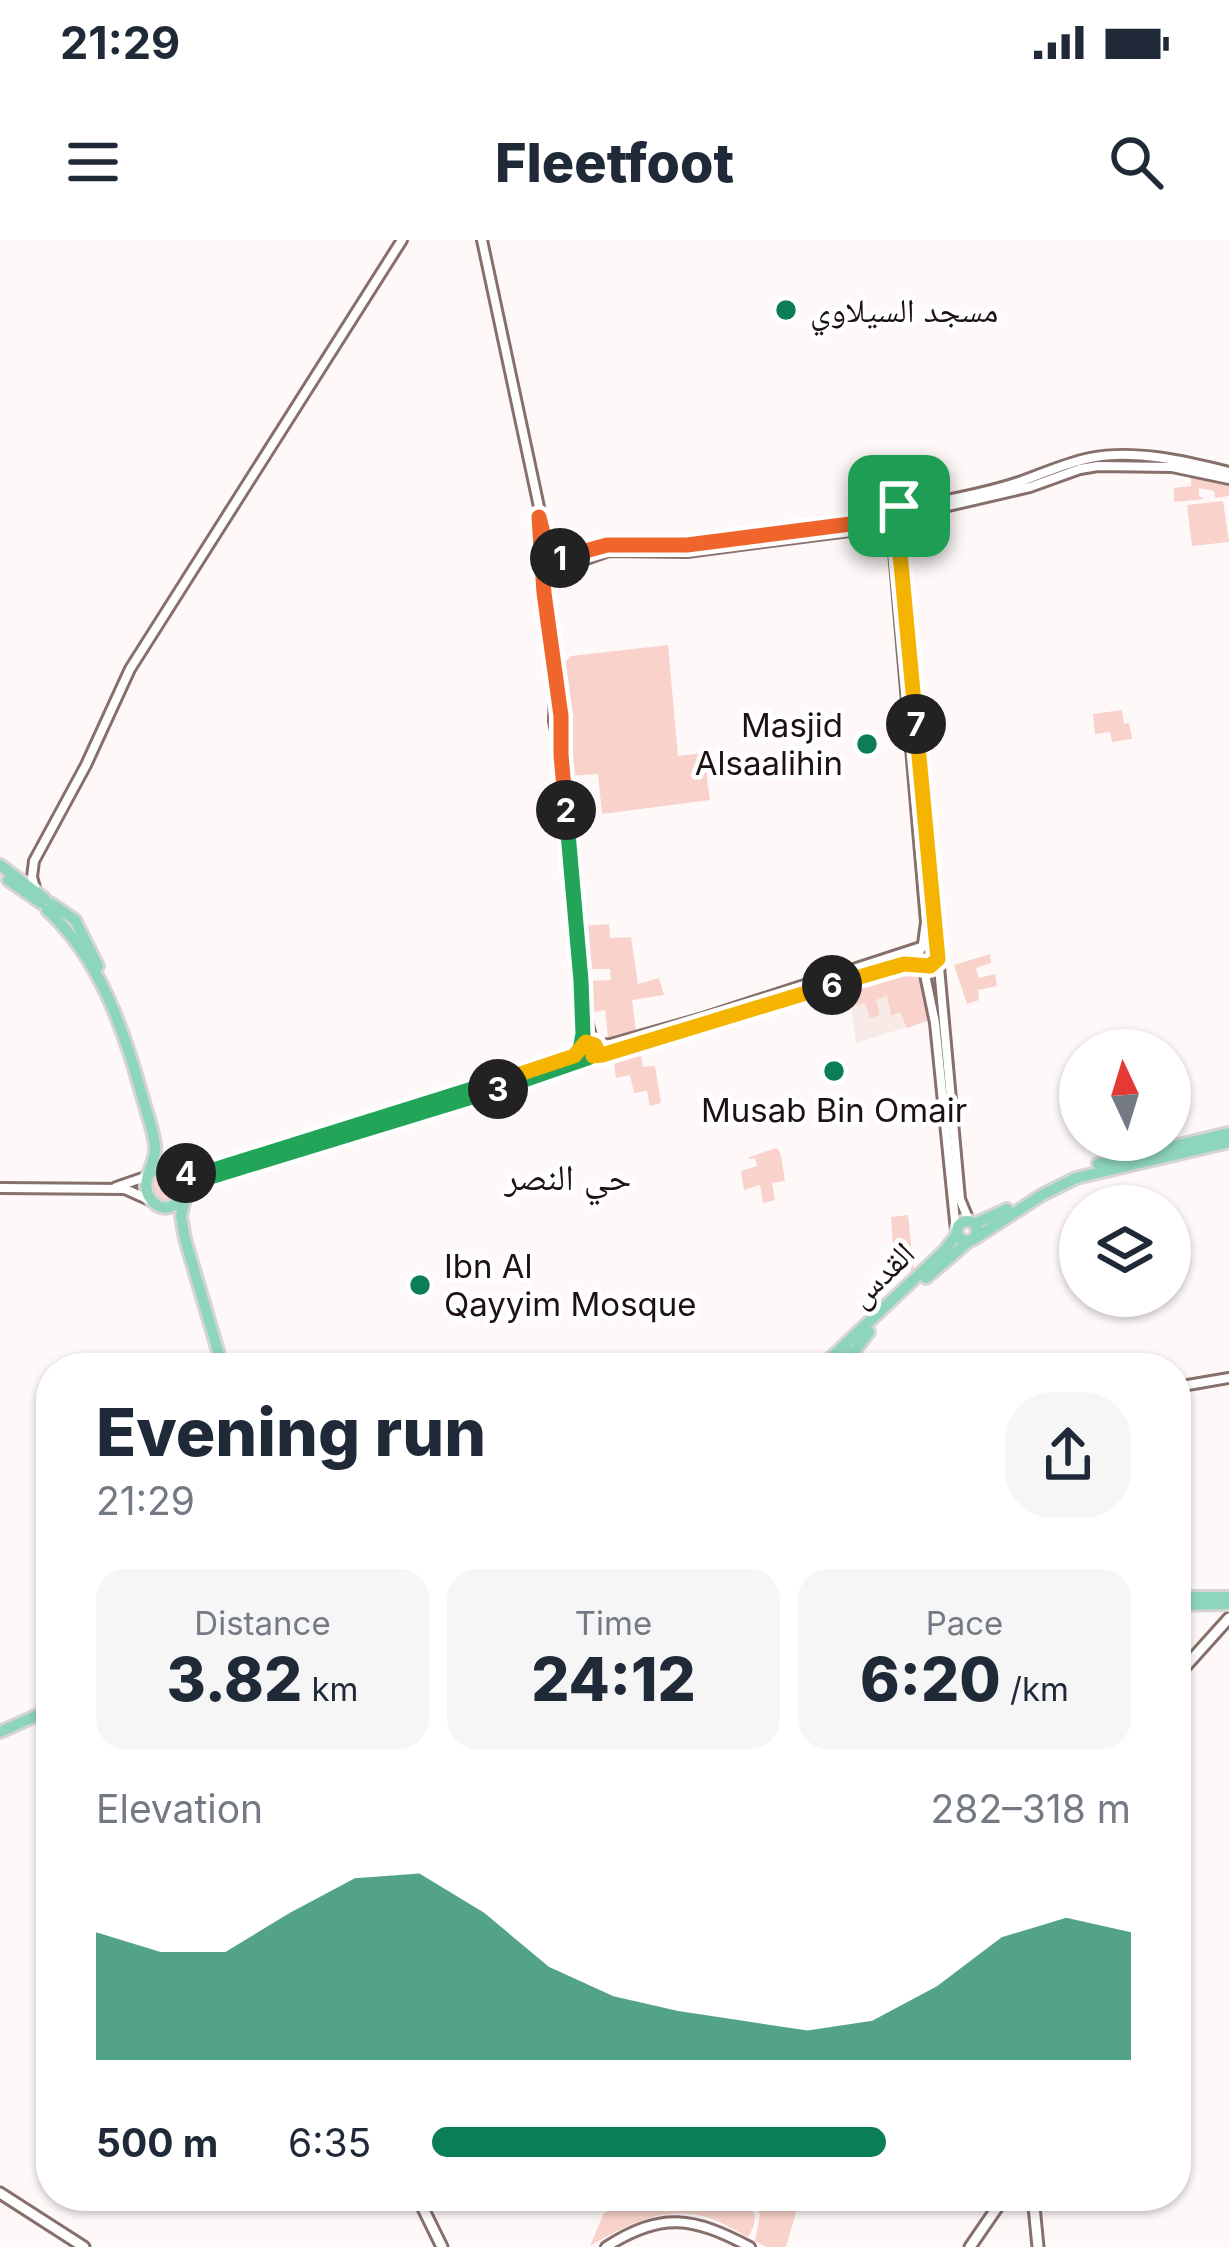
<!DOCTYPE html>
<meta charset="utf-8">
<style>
body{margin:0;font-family:Inter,"Noto Naskh Arabic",sans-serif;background:#f6f6f7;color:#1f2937;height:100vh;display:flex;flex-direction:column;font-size:45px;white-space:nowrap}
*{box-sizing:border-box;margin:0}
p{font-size:39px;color:#747a83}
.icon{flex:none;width:66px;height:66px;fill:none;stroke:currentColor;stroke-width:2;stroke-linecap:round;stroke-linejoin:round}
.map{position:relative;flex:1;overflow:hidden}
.side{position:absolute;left:36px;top:1113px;width:1155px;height:858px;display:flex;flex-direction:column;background:#fff;border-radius:48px;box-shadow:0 3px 9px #0004}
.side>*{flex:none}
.needle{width:78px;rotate:356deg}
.buttons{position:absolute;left:1059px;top:789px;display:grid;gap:24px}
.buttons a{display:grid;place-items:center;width:132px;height:132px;border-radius:50%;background:#fff;box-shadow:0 3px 9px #0004;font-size:60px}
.pin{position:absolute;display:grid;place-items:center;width:102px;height:102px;color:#fff;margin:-51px;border-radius:24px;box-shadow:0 6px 18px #0006}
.km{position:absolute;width:60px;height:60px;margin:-30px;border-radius:50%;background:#222;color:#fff;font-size:33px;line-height:60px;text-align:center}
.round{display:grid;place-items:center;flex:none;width:126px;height:126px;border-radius:48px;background:#f6f6f7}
.summary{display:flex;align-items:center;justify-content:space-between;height:204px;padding:0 60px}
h1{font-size:66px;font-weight:800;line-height:90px}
.figures{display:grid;grid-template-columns:repeat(3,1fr);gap:18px;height:204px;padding:12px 60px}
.figures div{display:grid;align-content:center;border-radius:30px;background:#f6f6f7;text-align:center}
.figures b{font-size:60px;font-weight:800}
.figures small{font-size:33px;font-weight:400}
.figures p{font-size:33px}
.chart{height:336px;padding:24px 60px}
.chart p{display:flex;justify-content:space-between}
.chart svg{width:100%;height:216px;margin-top:12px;fill:#0b7d59;opacity:.7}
ul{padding:0 60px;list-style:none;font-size:39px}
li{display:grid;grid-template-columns:192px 144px 1fr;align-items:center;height:90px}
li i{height:30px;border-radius:15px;background:#0b7d59}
.status{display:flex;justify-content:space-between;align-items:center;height:84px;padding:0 60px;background:#fff;direction:ltr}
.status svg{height:33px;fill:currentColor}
header{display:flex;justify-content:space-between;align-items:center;height:156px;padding:0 60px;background:#fff;font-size:54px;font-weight:800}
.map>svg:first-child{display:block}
.built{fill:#f8eae7}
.green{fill:#f9d3cb}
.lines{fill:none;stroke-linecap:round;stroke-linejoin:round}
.tertiary-casing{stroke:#876f6b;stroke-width:14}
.secondary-casing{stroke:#876f6b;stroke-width:15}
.primary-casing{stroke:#d6d4d4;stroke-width:16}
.tertiary{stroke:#fff;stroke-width:8}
.secondary{stroke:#fff;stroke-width:9}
.primary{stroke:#8ed6bb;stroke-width:10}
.split-1-casing{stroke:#fff;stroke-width:24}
.split-2-casing{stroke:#fff;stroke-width:24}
.split-3-casing{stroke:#fff;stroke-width:24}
.split-4-casing{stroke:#fff;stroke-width:24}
.split-5-casing{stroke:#fff;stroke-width:24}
.split-6-casing{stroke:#fff;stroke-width:24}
.split-7-casing{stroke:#fff;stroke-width:24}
.split-8-casing{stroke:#fff;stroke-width:24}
.split-1{stroke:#f0652b;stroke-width:15}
.split-2{stroke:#f0652b;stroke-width:15}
.split-3{stroke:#22a559;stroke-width:15}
.split-4{stroke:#22a559;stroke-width:15}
.split-5{stroke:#22a559;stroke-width:15}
.split-6{stroke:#f5b400;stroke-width:15}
.split-7{stroke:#f5b400;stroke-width:15}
.split-8{stroke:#f5b400;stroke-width:15}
.poi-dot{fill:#0b7d59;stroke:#fff;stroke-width:4.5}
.labels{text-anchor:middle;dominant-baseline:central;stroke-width:9;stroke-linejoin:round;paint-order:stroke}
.poi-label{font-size:33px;fill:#1b1211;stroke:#fff;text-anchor:start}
.street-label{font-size:33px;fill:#1b1211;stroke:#fff}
.neighbourhood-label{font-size:36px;fill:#1b1211;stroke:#fff}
</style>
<div class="status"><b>21:29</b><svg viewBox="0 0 49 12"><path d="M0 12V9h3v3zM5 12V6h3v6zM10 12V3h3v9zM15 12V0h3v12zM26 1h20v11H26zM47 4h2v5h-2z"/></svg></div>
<header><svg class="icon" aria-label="menu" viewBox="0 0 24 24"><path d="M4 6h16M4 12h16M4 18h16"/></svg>Fleetfoot<svg class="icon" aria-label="search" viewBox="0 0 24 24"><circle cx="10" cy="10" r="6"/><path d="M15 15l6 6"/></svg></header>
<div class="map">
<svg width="1229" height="2007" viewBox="0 0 1229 2007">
<rect width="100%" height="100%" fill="#fef9f8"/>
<path class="built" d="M906,727L920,733L924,739L927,781L856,803L848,745Z"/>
<g class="green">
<path d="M1191,237L1229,245V256L1215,258L1214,251L1199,248V256L1205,259L1174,262V248L1191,246Z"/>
<path d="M1223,261L1229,302L1192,306L1187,265Z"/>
<path d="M668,405L678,516L704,513L710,560L602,574L598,534L570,536L562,425L571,416Z"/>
<path d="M1122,470L1124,484L1129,483L1132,499L1112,502L1110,492L1095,494L1093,474Z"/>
<path d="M609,684L610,698L631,697L638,744L659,738L664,755L632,760L636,791L608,798L605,770L591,773L589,741L611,740L610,729H588L584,686Z"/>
<path d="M990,714L991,723L976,728L979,738L995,734L997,746L978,750L979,760L967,764L954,725Z"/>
<path d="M906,727C930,733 926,759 927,781L907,788L900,772L891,776L887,756L876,760L880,775L870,778L865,763L851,767L848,745Z"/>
<path d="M639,807L643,827L655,826L661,863L650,866L647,851L634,853L630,835L616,838L613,816Z"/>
<path d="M777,908L781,915L785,941L772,943L775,960L763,963L760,945L744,950L741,931L757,926L755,918L749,919V917Z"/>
<circle cx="166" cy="945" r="17"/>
<path d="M908,975L914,1032L911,1034L910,1023L904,1021L897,1024L898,1034H895L891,977Z"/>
<path d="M637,1956H746C755,1973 759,1980 748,1997C734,1990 718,1980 703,1976C661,1966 625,1986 590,2006L604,1973Z"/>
<path d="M752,1956H768L773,1968L797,1969L786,2007H766L755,2001L760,1975Z"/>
</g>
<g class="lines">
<defs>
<g id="tertiary">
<path d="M482,0L542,281L546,310L551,318"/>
<path d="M899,266C927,266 992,251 1019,242C1042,234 1065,223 1090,218C1135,209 1185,221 1229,232"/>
<path d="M901,277L1030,247L1080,229L1098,226L1172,227L1229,239"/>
<path d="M889,279L893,300L926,682L923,704"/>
<path d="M898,279L936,699"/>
<circle cx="550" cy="325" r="8"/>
<path d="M554,319L607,305H687L858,283L871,279L888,268"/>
<path d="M543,330L555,441L554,481L561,515L573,637L581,741V805"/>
<path d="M556,330L609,311L687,312L865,289L889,278"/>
<path d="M559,460L562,499"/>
<path d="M36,651L32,637L34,621L86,525L130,429L402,0"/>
<path d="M928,698L937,701L938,716L933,725L926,726L918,721L917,715Z"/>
<path d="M938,716L960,959L969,981"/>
<path d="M923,725L935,783L956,991"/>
<path d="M586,778L593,803"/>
<path d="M595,805L611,804L703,778L921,707"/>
<path d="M594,816L900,725L922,724"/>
<path d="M265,915L571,817L580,808"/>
<path d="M183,933H202L250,919"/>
<path d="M116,947L148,936"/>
<path d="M0,948L125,949L152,961"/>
<path d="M188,950L207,938L452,864L588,818"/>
<path d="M854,1120L861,1128"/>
<path d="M849,1126L852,1128"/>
<path d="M1176,1147L1229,1138"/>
<path d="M606,2007C662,1971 693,1977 750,2007"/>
</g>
<g id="secondary">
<path d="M1176,1437L1229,1378"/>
<path d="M0,1953L84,2007"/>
<path d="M417,1956L442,2007"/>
<path d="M1033,1956L1038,2007"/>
<path d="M970,2007L1005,1956"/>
</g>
<g id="primary">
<path d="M0,625L45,659"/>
<path d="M8,640L41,663"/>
<path d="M52,664L75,680L98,726"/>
<path d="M47,670C100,718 125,793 143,859C147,874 153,889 155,905C158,922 138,942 150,958C164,979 186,962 188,943L179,928L163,925L150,933"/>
<path d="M1098,924L1229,893"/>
<path d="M185,958L181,976L185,999L223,1128"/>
<circle cx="967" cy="991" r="10"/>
<path d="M974,984L1007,969"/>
<path d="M974,999L1042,955L1076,938L1229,902"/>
<path d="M926,1038L969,1001"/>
<circle cx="845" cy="1118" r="9"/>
<path d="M840,1109L944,1011L957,994"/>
<path d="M853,1113L869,1092"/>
<path d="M820,1128L836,1113"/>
<path d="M1176,1357H1229"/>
<path d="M1176,1365L1227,1364"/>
<path d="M0,1492L51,1469"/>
</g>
</defs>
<use href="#tertiary" class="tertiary-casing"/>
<use href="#secondary" class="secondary-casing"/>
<use href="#primary" class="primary-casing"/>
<use href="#tertiary" class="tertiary"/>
<use href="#secondary" class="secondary"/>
<use href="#primary" class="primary"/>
</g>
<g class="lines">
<defs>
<path id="split-1" d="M560,318L607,305H687L858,283L877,276L890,266H899"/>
<path id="split-2" d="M560,318H551L548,313L539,277L544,353L561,476V515L566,570"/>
<path id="split-3" d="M498,849L588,818L580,810L583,794L581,741L566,570"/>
<path id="split-4" d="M186,933H183L187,937L188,950L207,938L498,849"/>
<path id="split-5" d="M186,933H202L220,928L520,834"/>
<path id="split-6" d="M520,834L574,816L586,802L595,805L597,810L593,816L602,815L832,745"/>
<path id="split-7" d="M832,745L904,724L930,726L938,719L916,484"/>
<path id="split-8" d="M899,266L902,274L898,279V292L916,484"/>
</defs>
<use href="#split-1" class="split-1-casing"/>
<use href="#split-2" class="split-2-casing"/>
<use href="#split-3" class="split-3-casing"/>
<use href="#split-4" class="split-4-casing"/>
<use href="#split-5" class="split-5-casing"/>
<use href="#split-6" class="split-6-casing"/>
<use href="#split-7" class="split-7-casing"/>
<use href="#split-8" class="split-8-casing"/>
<use href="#split-1" class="split-1"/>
<use href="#split-2" class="split-2"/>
<use href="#split-3" class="split-3"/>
<use href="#split-4" class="split-4"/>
<use href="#split-5" class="split-5"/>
<use href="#split-6" class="split-6"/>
<use href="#split-7" class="split-7"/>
<use href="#split-8" class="split-8"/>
</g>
<g class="poi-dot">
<circle cx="786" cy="70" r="12"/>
<circle cx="867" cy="504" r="12"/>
<circle cx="834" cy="831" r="12"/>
<circle cx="420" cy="1045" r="12"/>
</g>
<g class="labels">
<g class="poi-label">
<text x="810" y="70">مسجد السيلاوي</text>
<text x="843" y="485" text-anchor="end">Masjid<tspan x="843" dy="38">Alsaalihin</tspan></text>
<text x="834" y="870" text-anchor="middle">Musab Bin Omair</text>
<text x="444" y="1026">Ibn Al<tspan x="444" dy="38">Qayyim Mosque</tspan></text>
</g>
<g class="street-label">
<text transform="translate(881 1034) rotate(-44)">القدس</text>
</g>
<g class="neighbourhood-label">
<text x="568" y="937">حي النصر</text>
</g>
</g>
</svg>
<div class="buttons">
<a><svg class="needle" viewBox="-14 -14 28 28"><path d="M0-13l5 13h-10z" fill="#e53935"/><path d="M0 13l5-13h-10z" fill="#747a83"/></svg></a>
<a><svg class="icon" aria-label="layers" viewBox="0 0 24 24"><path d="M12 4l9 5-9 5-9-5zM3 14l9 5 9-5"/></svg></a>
</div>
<div class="pin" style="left:899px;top:266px;background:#1e9e55"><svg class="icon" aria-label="arrive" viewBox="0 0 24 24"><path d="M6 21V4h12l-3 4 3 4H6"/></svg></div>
<b class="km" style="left:560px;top:318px">1</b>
<b class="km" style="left:566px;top:570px">2</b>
<b class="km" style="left:498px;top:849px">3</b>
<b class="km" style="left:186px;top:933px">4</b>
<b class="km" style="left:832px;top:745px">6</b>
<b class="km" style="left:916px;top:484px">7</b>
<section class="side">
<div class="summary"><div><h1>Evening run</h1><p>21:29</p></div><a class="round"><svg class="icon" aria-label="share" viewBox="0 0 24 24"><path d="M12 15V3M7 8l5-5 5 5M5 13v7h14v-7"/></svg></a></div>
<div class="figures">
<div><p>Distance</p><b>3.82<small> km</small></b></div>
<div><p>Time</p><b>24:12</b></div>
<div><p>Pace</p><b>6:20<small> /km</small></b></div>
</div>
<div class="chart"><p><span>Elevation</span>282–318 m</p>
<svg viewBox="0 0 160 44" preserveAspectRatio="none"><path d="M0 44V18L10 22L20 22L30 14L40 7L50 6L60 14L70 25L80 31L90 34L100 36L110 38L120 36L130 29L140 19L150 15L160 18V44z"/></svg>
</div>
<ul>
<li><b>500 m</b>6:35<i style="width:65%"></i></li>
</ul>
</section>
</div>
